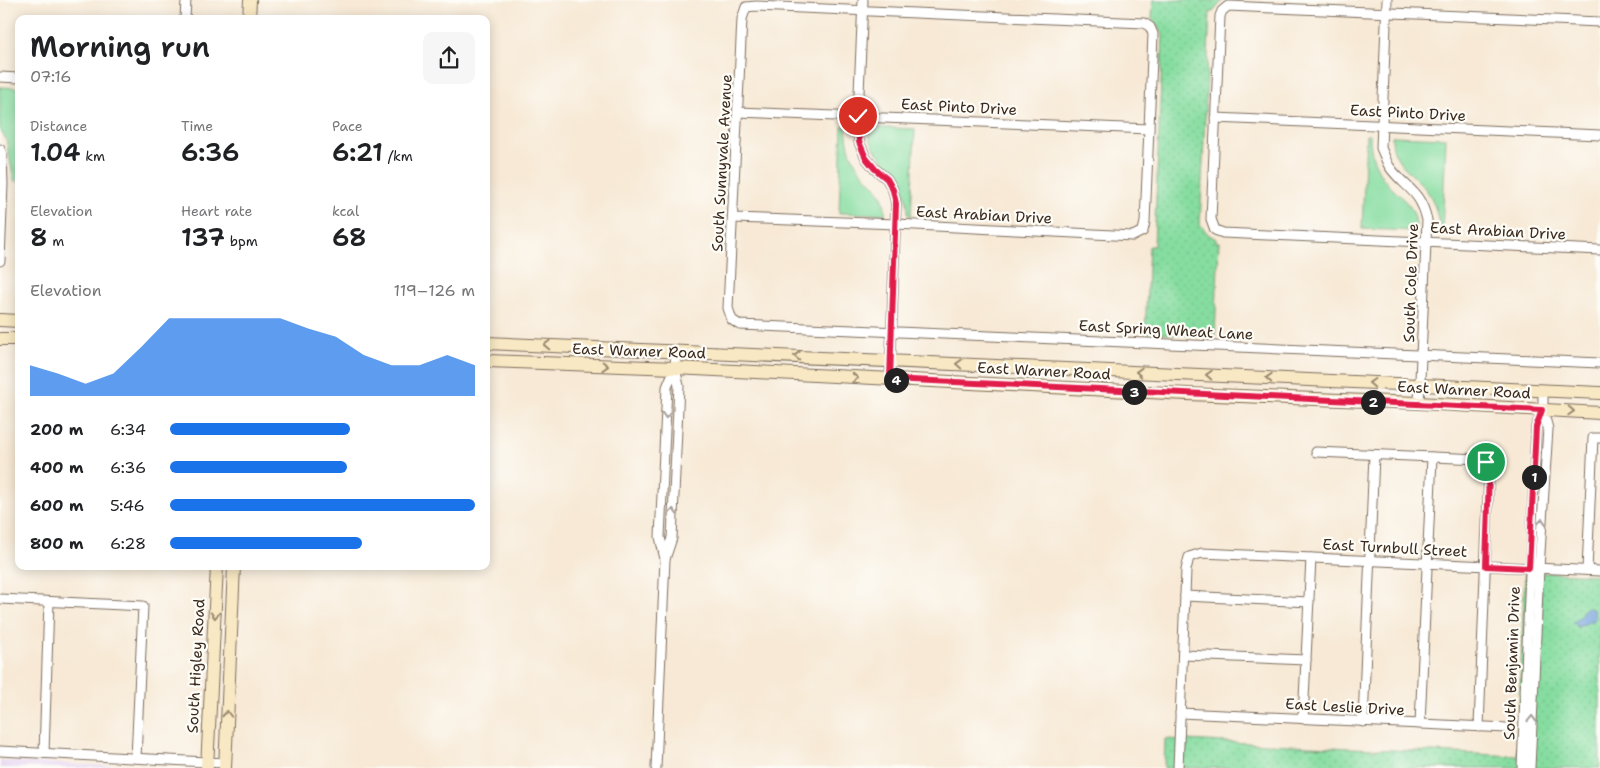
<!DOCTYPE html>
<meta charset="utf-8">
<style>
body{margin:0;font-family:"Shantell Sans",sans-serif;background:#f6f6f6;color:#202124;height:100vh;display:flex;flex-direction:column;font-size:19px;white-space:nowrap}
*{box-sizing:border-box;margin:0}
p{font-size:16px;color:#757577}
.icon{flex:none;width:28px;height:28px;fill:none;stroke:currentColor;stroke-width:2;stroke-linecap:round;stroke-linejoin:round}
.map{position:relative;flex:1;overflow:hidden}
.drawer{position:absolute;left:15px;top:15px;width:475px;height:555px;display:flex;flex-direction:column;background:#fff;border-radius:10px;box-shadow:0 2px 12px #0003}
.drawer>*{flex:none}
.pin{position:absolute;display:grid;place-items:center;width:42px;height:42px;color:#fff;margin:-21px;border:2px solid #fff;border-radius:50%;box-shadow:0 1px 5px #0007}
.km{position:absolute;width:25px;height:25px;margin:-12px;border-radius:50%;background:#222;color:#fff;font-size:14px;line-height:25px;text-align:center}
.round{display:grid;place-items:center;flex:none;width:52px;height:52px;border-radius:10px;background:#f6f6f6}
.headline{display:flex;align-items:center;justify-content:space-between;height:85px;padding:0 15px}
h1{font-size:28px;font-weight:600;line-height:38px}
.metrics{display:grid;grid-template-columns:repeat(3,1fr);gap:8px;height:85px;padding:5px 15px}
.metrics div{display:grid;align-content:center}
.metrics b{font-size:25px;font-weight:600}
.metrics small{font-size:14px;font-weight:400}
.metrics p{font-size:14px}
.chart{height:140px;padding:10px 15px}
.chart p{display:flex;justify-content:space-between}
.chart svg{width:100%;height:90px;margin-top:5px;fill:#1a73e8;opacity:.7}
ul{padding:0 15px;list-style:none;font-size:16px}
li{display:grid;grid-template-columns:80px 60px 1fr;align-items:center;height:38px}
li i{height:12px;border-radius:6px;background:#1a73e8}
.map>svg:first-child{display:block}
.built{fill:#e4d3f2}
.green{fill:#86dda0;stroke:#60845f}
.park{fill:url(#park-dots);stroke:#60845f}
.water{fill:#72a0db;stroke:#56657c}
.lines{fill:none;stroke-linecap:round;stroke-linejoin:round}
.street-casing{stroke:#7d6d5e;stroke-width:11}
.secondary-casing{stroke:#7d6d5e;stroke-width:14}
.street{stroke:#fff;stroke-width:9}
.secondary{stroke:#f8e8c3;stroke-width:12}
.oneway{stroke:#9a8970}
.oneway2{stroke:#a79f9a}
.route-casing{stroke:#fff;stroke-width:10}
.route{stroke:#e11d48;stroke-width:6}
.labels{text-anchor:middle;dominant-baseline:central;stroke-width:4.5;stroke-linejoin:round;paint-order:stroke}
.street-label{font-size:15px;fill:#3b2a1e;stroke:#fdfcf7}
</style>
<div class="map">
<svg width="1600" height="768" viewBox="0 0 1600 768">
<defs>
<pattern id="park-dots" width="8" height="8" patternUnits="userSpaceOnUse" patternTransform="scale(1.25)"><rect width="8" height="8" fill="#86dda0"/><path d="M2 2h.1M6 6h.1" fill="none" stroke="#75be89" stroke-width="1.8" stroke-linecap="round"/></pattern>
</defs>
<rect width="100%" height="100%" fill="#fdfcf7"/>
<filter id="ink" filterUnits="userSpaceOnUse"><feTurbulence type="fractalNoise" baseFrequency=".02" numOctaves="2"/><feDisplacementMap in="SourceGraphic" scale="10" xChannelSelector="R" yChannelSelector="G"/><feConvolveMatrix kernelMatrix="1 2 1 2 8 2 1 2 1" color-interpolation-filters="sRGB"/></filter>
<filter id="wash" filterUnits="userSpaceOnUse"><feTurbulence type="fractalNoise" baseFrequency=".0096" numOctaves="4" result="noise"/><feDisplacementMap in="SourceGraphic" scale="20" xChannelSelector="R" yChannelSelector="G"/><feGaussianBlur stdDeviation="1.12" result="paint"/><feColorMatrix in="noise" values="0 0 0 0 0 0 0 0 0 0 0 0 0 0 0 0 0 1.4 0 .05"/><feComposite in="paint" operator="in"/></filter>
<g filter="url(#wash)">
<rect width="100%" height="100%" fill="#f7e9d5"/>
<path class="built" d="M0,761L166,768H0Z"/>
<g class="green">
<path d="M0,87L19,88L18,181H14L6,139L0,130Z"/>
<path d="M842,126H846C847,139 849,153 856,164C868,184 886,188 885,214L839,213Z"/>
<path d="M869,127L915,129L911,216L908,215C908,200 904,187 895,174C883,156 869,152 869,127Z"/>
<path d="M1366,135H1370C1370,153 1375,169 1387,183C1402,200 1417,205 1416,231L1362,229Z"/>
<path d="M1392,136L1446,138L1442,233L1439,232C1439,218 1435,202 1427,191C1413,172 1391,163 1392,136Z"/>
</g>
<g class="park">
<path d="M1153,0H1223L1213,12H1210L1200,224L1208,234L1216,239V242H1219L1215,336L1145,333L1149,246H1154L1163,34L1152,19Z"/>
<path d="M1525,572L1600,575V768H1164L1165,739L1517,756Z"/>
</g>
<path class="water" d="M1587,607L1594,610L1595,619L1578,627L1573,622L1580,617L1583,610Z"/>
</g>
<g filter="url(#ink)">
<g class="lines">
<defs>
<g id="street">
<path d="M863,0L858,116L859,142L866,158L875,169L887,179L893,190L896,204L890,379"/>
<path d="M1387,0L1381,148C1384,154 1386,161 1389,166C1405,189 1420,189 1427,220L1419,403"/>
<path d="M185,19L186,0"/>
<path d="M1600,22L1228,6L1222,11L1220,16L1211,219L1215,230L1223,233L1600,250"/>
<path d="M0,77L19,78"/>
<path d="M738,112L1149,129"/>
<path d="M1215,118L1600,135"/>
<path d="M0,149L2,154L3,184L0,261"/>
<path d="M734,218L896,224L1133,236L1143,231L1145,222L1153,34L1150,27L1144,23L756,6L746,7L742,19L728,308L732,320L740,325L1600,363"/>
<path d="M1316,452L1480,459L1486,462L1489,473L1479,727"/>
<path d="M665,559L672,538L679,386L675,368L676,350"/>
<path d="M1587,570L1593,438H1600"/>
<path d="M1185,596L1309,602"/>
<path d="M0,599L143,606L136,758"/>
<path d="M1183,655L1306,660"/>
<path d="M1180,713L1508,728"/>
<path d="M1303,719L1311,558"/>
<path d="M1363,722L1374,455"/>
<path d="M1420,724L1432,457"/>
<path d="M0,751L225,763"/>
<path d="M44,753L49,602"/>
<path d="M656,768L665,559L660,537L667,387L675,368"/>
<path d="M1178,768L1186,570L1189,557L1202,553L1600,571"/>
<path d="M1522,768L1536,427L1543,410V391"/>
<path d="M1530,768L1539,568L1548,429L1543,410"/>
</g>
<g id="secondary">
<path d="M249,19L250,0"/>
<path d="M0,320L19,321"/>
<path d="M0,339H19"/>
<path d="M486,343L1600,393"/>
<path d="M486,361L675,368L1187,394L1419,403L1600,413"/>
<path d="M207,768L217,566"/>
<path d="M225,768L234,566"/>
</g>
</defs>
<use href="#street" class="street-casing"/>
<use href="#secondary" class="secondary-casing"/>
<use href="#street" class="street"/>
<use href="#secondary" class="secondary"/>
</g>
<defs><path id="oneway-chevron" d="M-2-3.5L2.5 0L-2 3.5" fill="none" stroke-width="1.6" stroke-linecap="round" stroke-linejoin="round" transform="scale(1.25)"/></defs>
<g class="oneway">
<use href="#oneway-chevron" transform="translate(547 345) rotate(-178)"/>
<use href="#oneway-chevron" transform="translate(797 356) rotate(-177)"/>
<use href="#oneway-chevron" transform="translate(959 364) rotate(-177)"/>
<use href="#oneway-chevron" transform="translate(605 366) rotate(2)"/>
<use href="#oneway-chevron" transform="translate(1139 372) rotate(-177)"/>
<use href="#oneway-chevron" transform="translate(1209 375) rotate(-177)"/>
<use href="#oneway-chevron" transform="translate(855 378) rotate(3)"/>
<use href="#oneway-chevron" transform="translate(1269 378) rotate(-177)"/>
<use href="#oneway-chevron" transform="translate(1372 383) rotate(-177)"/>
<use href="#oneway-chevron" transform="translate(1571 411) rotate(3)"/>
<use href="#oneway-chevron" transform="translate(215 615) rotate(93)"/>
<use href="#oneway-chevron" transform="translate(227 714) rotate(-87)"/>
</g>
<g class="oneway2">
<use href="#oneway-chevron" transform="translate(666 415) rotate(93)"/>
<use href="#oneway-chevron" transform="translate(673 512) rotate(-87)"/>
<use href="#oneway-chevron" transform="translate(1542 522) rotate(-86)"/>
<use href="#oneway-chevron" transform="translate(1532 719) rotate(-88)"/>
</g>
</g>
<g class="lines" filter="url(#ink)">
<defs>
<path id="route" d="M858,116L859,142L866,158L875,169L887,179L893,190L896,204L890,379L1542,410L1536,427L1529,568L1486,566L1489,473L1486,462"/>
</defs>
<use href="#route" class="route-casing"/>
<use href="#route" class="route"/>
</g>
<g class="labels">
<g class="street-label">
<text transform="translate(959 107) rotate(3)">East Pinto Drive</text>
<text transform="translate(1408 113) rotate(3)">East Pinto Drive</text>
<text transform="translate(722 163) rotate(-87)">South Sunnyvale Avenue</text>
<text transform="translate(984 215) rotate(3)">East Arabian Drive</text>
<text transform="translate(1498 231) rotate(3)">East Arabian Drive</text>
<text transform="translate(1411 283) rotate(-88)">South Cole Drive</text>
<text transform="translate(1166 330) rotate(3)">East Spring Wheat Lane</text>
<text transform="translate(639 351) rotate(2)">East Warner Road</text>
<text transform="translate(1044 371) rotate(3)">East Warner Road</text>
<text transform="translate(1464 390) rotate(3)">East Warner Road</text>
<text transform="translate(1395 548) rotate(3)">East Turnbull Street</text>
<text transform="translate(1512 663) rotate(-88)">South Benjamin Drive</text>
<text transform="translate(196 666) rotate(-87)">South Higley Road</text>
<text transform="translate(1345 707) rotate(3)">East Leslie Drive</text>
</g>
</g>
</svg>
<div class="pin" style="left:1486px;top:462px;background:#1e9e55"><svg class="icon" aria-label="arrive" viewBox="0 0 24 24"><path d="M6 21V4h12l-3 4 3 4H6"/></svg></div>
<div class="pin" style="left:858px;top:116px;background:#d93025"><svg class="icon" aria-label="check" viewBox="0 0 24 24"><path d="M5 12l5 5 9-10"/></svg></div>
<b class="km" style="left:1534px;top:477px">1</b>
<b class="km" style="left:1373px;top:402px">2</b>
<b class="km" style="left:1134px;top:392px">3</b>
<b class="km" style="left:896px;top:380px">4</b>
<section class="drawer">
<div class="headline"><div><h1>Morning run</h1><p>07:16</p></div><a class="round"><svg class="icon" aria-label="share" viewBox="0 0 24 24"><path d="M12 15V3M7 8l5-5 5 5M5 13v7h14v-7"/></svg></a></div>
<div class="metrics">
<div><p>Distance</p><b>1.04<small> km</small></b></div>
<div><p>Time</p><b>6:36</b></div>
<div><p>Pace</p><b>6:21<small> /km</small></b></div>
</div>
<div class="metrics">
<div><p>Elevation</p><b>8<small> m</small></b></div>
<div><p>Heart rate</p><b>137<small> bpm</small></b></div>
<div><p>kcal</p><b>68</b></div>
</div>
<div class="chart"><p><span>Elevation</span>119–126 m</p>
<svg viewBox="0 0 160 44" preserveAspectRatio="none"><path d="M0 44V29L10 33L20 38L30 33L40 20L50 6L60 6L70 6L80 6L90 6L100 11L110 15L120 24L130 29L140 29L150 24L160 29V44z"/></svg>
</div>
<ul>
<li><b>200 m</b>6:34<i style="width:59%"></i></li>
<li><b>400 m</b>6:36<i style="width:58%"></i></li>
<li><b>600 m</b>5:46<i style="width:100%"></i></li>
<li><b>800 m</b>6:28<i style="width:63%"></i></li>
</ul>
</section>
</div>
